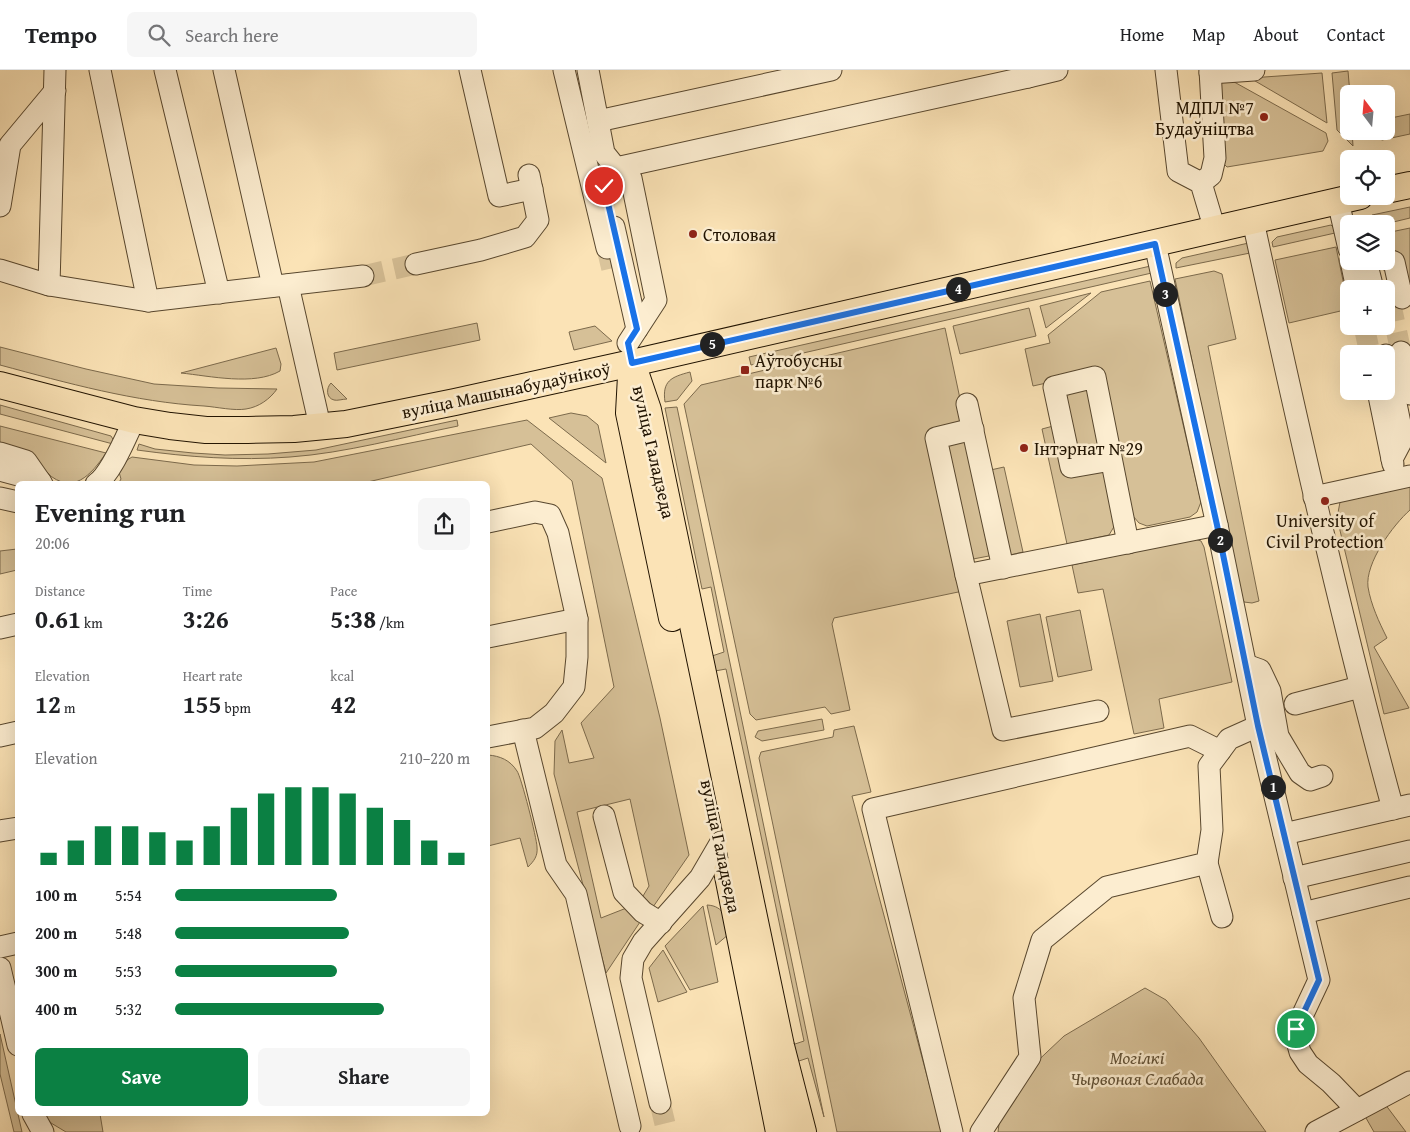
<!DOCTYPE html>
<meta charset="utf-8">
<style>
body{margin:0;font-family:"Gentium Book Plus",serif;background:#f6f6f6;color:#202124;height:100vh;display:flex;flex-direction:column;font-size:19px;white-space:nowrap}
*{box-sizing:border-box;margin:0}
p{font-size:16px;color:#757577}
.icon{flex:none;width:28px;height:28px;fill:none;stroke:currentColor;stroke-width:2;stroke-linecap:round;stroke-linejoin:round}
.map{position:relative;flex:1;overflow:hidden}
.panel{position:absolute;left:15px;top:411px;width:475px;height:635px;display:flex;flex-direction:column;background:#fff;border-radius:8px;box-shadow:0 5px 20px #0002}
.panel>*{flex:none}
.needle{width:32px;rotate:344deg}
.fabs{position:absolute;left:1340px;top:15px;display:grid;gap:10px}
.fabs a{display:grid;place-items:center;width:55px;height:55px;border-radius:8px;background:#fff;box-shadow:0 5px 20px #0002;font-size:25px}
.pin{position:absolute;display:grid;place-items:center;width:42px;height:42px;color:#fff;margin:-21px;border:2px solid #fff;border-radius:50%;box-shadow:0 1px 5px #0007}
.km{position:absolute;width:25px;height:25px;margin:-12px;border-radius:50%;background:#222;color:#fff;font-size:14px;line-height:25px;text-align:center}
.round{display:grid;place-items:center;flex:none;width:52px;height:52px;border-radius:8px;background:#f6f6f6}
.head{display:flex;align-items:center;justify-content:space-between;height:85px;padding:0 20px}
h1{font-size:28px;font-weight:700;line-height:38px}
.figures{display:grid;grid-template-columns:repeat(3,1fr);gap:8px;height:85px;padding:5px 20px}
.figures div{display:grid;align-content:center}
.figures b{font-size:25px;font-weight:700}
.figures small{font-size:14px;font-weight:400}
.figures p{font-size:14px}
.chart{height:140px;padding:10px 20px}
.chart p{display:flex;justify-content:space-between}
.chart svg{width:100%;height:90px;margin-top:5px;stroke:#0b8043;stroke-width:6}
.cta{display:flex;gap:10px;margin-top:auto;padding:10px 20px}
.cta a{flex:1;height:58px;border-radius:8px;background:#0b8043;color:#fff;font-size:20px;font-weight:700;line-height:58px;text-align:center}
.cta a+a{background:#f6f6f6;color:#202124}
ul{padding:0 20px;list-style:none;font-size:16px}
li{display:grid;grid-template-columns:80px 60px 1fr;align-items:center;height:38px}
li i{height:12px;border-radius:6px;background:#0b8043}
header{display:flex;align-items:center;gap:30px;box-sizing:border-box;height:70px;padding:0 25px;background:#fff;border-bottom:1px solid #e0e0e0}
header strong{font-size:24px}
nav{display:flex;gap:28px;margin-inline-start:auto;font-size:18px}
.search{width:350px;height:45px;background:#f6f6f6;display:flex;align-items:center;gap:12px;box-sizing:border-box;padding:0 18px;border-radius:8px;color:#757577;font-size:19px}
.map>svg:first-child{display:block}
.green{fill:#d6c097;stroke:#7c6a4c}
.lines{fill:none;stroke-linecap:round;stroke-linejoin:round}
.minor-tunnel{stroke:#dac49b;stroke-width:21;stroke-dasharray:21 11;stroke-linecap:butt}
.minor-casing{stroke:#58472e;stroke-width:23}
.major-casing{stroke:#211300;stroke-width:28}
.minor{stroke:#fcedd0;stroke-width:21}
.major{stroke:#fbe3b6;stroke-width:26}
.route-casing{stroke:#fff;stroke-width:10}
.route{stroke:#1a73e8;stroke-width:6}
.poi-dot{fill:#8f2418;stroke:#fcedd0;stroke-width:2}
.labels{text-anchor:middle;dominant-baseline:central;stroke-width:5;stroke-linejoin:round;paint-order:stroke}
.poi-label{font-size:18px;fill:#211300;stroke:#fcedd0;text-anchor:start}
.street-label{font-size:18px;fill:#211300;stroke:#fcedd0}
.park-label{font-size:18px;font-style:italic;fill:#605035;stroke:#fcedd0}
</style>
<header>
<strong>Tempo</strong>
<div class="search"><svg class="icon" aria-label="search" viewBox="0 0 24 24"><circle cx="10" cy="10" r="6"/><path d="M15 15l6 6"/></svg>Search here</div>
<nav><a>Home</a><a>Map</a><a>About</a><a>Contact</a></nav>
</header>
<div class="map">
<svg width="1410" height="1062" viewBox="0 0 1410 1062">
<rect width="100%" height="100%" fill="#fbe3b6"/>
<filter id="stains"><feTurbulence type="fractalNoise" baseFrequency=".004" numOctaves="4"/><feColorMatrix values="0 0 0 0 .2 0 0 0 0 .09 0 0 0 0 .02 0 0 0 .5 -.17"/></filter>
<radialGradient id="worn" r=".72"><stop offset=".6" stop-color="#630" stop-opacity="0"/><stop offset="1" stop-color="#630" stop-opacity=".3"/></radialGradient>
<g class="green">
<path d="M1348,1L1350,24L1349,61H1352L1353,76L1337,60L1332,3Z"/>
<path d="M1322,3L1327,53L1250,8Z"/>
<path d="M1227,8L1326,63L1328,71L1323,81L1227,97L1223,93L1218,9Z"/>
<path d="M1410,44V64L1382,70L1369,61H1386V49Z"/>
<path d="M1410,137V148L1385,154H1374L1372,145Z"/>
<path d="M1331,155L1334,158L1335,163L1273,177L1272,172L1277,167Z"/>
<path d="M1410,158V221L1386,182V163Z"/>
<path d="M1253,172L1255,182L1176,198V193L1182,188Z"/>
<path d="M1336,177L1349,239L1289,253L1275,190Z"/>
<path d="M1155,195L1156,202L751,295L749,287Z"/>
<path d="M1214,201L1222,204L1236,269L1208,276L1259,531L1252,533L1244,532L1240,522L1175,209Z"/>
<path d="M1150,211L1201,432L1197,442L1190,447L1147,456L1139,453L1133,446L1100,301L1033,316L1025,279L1050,273L1048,265L1101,222Z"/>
<path d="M1091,223L1046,258L1040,236Z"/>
<path d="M1029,238L1036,266L960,284L953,256Z"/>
<path d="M477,253L480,270L337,300L334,283Z"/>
<path d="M595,256L612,271L574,280L569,262Z"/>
<path d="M945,258L966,357L930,364L963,521L834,548L832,554L850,640L831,644L825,637L756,650L750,644L684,334L701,315Z"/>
<path d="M0,277L86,299L154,314L218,318L277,319C270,329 259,337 246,339C234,341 217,337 204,336C135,332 67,313 0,295Z"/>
<path d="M276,278L281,294L280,301C254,316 210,306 181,303Z"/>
<path d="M690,302L692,311L677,330L665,332C662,311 671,307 690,302Z"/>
<path d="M331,313L347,329C343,329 337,331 334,330C326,328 326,318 331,313Z"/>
<path d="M1089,317L1103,385L1074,391L1060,323Z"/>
<path d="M0,335L111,366L114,371L113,374L0,344Z"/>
<path d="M677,337L824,1047L808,988L796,992L792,975L804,971L726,599L715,601L712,586L724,582L711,517L702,519L665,338Z"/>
<path d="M571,343L587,346L598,355L606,393L549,348Z"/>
<path d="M457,350L458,356C403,367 346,383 290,387C238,391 188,387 137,380L139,374L155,379L193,383L225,385L268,384L316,380Z"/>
<path d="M527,350L602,408L660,648L689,785L653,837L640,831L649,816L630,729L577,742L601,848L629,837L640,852L606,903L554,704L555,671L562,660L569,693L594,688L581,653L614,617L572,411L531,374L359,414H118L121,409L119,402L127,390L132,387L194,395L237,396L314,392Z"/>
<path d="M1057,355L1067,403L1104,395L1115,455L1109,465L1067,474L1042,359Z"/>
<path d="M0,356L106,383C91,405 73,426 47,403L0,375Z"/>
<path d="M967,363L994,485L968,490L940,369Z"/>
<path d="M1004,397L1023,482L1010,485L986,401Z"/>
<path d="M1410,413V440C1393,455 1365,493 1368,517C1371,535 1379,552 1387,568L1374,577L1409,638L1384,644L1337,448L1340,432Z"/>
<path d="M1195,469L1201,471L1204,477L1232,612L1159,629L1164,658L1134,664L1103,519L1078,523L1072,495Z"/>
<path d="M17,479V500L0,504V481Z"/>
<path d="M1080,540L1092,600L1058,607L1046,547Z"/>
<path d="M1040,544L1053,611L1020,617L1007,551Z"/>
<path d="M822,649L824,660L762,671L755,667L758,661Z"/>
<path d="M854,656L871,722L852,726L942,1062H837L759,688L761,682L833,667L834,660Z"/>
<path d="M488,685C500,686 510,690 517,701C521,706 537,769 537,777C538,786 534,791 528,797L520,768L488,776Z"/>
<path d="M707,835C725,836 726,849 729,864L716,875Z"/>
<path d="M703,836L718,912L690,920L665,876Z"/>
<path d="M663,880L687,922L658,932L649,898Z"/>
<path d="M1145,918L1166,930L1199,968L1266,1062H998L999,1054L1028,1000L1064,966Z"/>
<path d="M0,964L22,1062H14L0,1004Z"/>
<path d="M1382,1030L1406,1062H1374L1362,1041Z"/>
<path d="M43,1044H100L103,1062H66L51,1053Z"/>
</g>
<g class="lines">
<g class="minor-tunnel">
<path d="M607,178L613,204"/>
<path d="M363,206L416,194"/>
<path d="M1390,231L1401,282"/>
<path d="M1364,256L1370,284"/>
<path d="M660,1033L667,1062"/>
</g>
<defs>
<g id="minor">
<path d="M55,0L49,215L148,231L363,206"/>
<path d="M100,0L148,231"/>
<path d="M165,0L219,223"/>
<path d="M224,0L273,216"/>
<path d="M470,0L499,126L532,119"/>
<path d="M564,0L607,178"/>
<path d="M588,0L604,83L616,98L631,108L656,230L628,273"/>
<path d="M1166,0L1178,101L1201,113L1215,160"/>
<path d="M1210,3L1254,0"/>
<path d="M1028,7L1057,0"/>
<path d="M598,51L831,0"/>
<path d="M616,98L1028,7L1026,0"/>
<path d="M1201,113L1211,105L1215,88L1210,0"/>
<path d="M1338,131L1349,179"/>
<path d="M0,136L10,75L55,21"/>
<path d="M1253,151C1296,348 1340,545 1393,739"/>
<path d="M614,157L637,259"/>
<path d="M1155,174L1217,455L1258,656L1319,910L1296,959L1297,971L1300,982L1308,994L1331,1013L1357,1040"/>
<path d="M1386,189L1394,192L1402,228"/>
<path d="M1351,191L1357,219"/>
<path d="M1366,191L1373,219"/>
<path d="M416,194L481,180L525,167L538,150L529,105"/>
<path d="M0,200L49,215"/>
<path d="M288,215L320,356"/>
<path d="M1401,282L1410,324"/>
<path d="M1386,285L1403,368L1392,389"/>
<path d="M1378,321L1393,394"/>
<path d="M967,334L1003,498"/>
<path d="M0,383L26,391L42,414"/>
<path d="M1111,390L1071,397L1054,317L1095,307L1128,473"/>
<path d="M0,400L40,411"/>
<path d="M96,414C111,404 126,367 134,350"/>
<path d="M1314,427L1410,406"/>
<path d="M0,428L18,432"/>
<path d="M488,452L535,442L550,445L558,463L577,549V587L574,617L554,643L535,658L488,667"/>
<path d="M966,505L936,368L973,359"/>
<path d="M0,558L18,554"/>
<path d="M488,567L577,549"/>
<path d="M1246,595L1260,600L1270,621L1278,666L1300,703L1310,710L1322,706"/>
<path d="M1295,634L1360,617"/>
<path d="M1098,641L1003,660L966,505L1217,455"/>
<path d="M523,660L556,795L576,824L630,1056"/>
<path d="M0,666L18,662"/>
<path d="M604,746L624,822L643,842L661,853"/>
<path d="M0,761L18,758"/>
<path d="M1284,764L1410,735"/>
<path d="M1207,793L1222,847"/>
<path d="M1294,808L1410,781"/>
<path d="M1303,843L1410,817"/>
<path d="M0,877L18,873"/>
<path d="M0,898L18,975"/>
<path d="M660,1033L631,908L633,889L643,872L700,808L721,772"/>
<path d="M33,1044L43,1062"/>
<path d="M952,1062L873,739L1190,666L1220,681"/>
<path d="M981,1062L1030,987L1024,928L1042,870L1107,817L1207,793L1212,760L1209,696L1229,669L1258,656"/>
<path d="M1316,1062L1410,1012"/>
</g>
<g id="major">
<path d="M1386,120L1410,115"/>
<path d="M632,293L648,340L781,976L803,1062"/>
<path d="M631,306L629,343L672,548"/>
<path d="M0,315L134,350L170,356L206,360H248L294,359L346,354L455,332L632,293L1360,126"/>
<path d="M727,801L779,1062"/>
</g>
</defs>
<use href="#minor" class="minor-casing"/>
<use href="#major" class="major-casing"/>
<use href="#minor" class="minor"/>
<use href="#major" class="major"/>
</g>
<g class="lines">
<defs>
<path id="route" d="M604,116L637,259L628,273L632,293L1155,174L1217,455L1258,656L1319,910L1296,959"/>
</defs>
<use href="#route" class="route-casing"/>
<use href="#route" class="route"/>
</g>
<g class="poi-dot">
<circle cx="1264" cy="47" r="5"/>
<circle cx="693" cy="164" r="5"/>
<rect x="740" y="295" width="10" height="10" rx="2.5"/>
<circle cx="1024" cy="378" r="5"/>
<circle cx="1325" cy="431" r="5"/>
</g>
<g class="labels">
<g class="poi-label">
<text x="1254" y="37" text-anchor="end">МДПЛ №7<tspan x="1254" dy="21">Будаўніцтва</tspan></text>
<text x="703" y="164">Столовая</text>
<text x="755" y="290">Аўтобусны<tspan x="755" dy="21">парк №6</tspan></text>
<text x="1034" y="378">Інтэрнат №29</text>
<text x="1325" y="450" text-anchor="middle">University of<tspan x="1325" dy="21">Civil Protection</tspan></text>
</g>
<g class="street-label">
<text transform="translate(506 320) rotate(-12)">вуліца Машынабудаўнікоў</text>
<text transform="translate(654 382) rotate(77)">вуліца Галадзеда</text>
<text transform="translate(721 776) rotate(78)">вуліца Галадзеда</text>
</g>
<g class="park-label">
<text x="1137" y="987">Могілкі<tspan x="1137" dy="21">Чырвоная Слабада</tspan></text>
</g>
</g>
<rect width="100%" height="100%" filter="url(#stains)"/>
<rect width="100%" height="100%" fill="url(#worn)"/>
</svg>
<div class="fabs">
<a><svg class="needle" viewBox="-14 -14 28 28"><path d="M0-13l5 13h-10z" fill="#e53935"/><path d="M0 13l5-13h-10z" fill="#757577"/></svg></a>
<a><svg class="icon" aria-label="locate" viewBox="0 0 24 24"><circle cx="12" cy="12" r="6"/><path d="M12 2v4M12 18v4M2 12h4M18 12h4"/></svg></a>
<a><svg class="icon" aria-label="layers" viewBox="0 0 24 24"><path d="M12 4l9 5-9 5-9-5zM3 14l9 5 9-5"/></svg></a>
<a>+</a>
<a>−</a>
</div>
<div class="pin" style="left:1296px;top:959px;background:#1e9e55"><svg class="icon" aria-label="arrive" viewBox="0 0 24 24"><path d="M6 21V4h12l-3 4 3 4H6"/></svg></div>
<div class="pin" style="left:604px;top:116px;background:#d93025"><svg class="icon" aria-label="check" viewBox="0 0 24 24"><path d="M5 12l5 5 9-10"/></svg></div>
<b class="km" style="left:1273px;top:717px">1</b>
<b class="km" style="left:1220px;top:470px">2</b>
<b class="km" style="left:1165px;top:224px">3</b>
<b class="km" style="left:958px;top:219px">4</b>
<b class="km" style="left:712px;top:274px">5</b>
<section class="panel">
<div class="head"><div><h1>Evening run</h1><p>20:06</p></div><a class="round"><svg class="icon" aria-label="share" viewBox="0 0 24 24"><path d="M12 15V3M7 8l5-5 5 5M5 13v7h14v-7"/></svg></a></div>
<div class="figures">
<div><p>Distance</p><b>0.61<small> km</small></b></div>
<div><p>Time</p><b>3:26</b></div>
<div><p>Pace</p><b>5:38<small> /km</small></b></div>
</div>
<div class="figures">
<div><p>Elevation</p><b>12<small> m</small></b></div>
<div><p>Heart rate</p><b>155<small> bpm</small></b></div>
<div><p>kcal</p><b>42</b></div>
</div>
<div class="chart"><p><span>Elevation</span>210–220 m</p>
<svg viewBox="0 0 160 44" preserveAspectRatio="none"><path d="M5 44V38M15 44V32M25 44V25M35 44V25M45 44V28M55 44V32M65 44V25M75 44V16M85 44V9M95 44V6M105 44V6M115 44V9M125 44V16M135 44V22M145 44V32M155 44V38"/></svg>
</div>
<ul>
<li><b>100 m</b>5:54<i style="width:55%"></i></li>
<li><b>200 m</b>5:48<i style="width:59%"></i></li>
<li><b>300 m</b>5:53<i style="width:55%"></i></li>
<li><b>400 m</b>5:32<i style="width:71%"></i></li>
</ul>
<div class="cta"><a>Save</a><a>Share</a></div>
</section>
</div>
